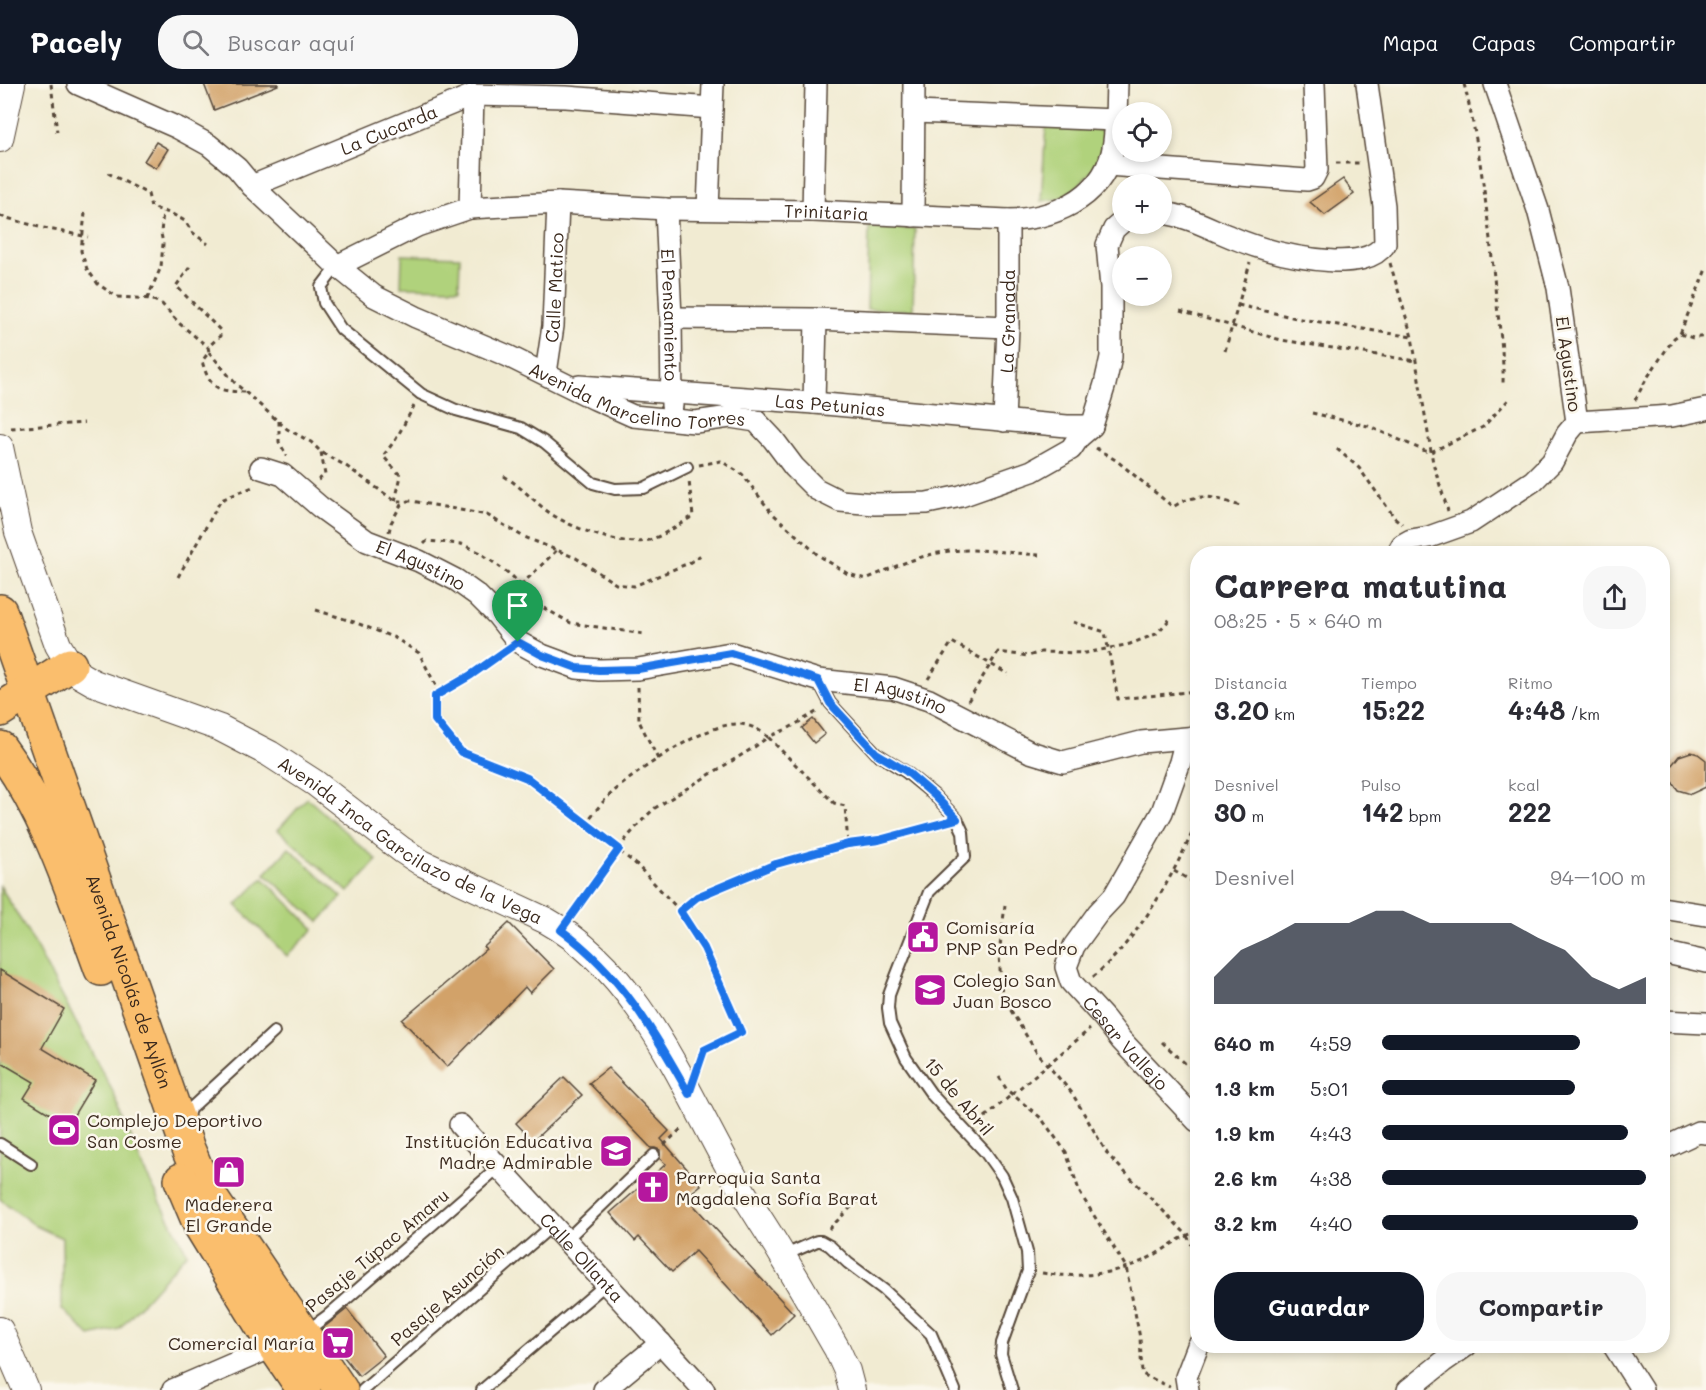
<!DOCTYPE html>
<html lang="es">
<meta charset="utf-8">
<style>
body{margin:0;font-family:Mali,sans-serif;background:#f7f7f7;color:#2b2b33;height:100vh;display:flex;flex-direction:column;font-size:22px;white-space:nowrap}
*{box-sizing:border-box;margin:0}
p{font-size:20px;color:#7c7c81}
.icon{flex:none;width:33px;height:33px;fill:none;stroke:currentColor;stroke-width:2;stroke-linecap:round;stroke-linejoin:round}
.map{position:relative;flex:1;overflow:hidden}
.panel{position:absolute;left:1190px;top:462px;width:480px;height:807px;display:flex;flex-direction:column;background:#fff;border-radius:24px;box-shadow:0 3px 9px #0003}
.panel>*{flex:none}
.controls{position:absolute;left:1112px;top:18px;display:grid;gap:12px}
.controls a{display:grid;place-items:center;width:60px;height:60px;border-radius:50%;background:#fff;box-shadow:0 3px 9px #0003;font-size:30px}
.pin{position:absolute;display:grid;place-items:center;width:51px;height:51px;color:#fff;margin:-62px -26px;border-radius:50% 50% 50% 0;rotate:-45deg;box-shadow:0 0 6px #0007}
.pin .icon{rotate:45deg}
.round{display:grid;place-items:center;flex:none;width:63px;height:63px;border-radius:24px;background:#f7f7f7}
.summary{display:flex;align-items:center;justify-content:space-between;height:102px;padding:0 24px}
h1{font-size:33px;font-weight:800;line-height:45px}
.figures{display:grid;grid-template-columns:repeat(3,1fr);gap:9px;height:102px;padding:6px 24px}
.figures div{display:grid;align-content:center}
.figures b{font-size:26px;font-weight:800}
.figures small{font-size:16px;font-weight:400}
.figures p{font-size:16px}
.chart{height:168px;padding:12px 24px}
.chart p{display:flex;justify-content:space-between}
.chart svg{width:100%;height:108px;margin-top:6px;fill:#111827;opacity:.7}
.cta{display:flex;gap:12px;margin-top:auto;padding:12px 24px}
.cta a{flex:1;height:69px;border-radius:24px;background:#111827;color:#fff;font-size:24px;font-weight:800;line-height:69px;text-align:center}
.cta a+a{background:#f7f7f7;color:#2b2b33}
ul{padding:0 24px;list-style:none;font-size:20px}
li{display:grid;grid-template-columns:96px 72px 1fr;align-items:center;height:45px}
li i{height:15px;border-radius:8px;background:#111827}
header{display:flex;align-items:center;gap:36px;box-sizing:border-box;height:84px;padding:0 30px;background:#111827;color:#fff}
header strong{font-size:28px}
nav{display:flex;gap:33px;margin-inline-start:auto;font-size:21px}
.search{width:420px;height:54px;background:#f7f7f7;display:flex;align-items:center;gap:15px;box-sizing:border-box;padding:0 21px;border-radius:24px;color:#7c7c81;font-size:22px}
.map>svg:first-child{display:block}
.green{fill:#b0d27b;stroke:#767e4c;stroke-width:1.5}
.building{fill:#d2a269}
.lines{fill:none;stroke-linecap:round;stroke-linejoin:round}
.service-casing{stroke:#564739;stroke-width:14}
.minor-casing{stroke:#564739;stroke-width:24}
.tertiary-casing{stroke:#564739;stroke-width:28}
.primary-casing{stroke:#564739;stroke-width:36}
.path{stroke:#564739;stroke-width:3;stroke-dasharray:4.5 4.5;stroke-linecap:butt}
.service{stroke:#fff;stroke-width:10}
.minor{stroke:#fff;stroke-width:21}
.tertiary{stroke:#fff;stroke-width:26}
.primary{stroke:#fabe6d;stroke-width:33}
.route-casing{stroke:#fff;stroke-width:12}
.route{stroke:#1a73e8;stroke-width:8}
.labels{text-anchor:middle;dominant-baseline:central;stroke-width:5;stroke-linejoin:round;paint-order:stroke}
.street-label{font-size:18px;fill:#3b2a1e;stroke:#fbf7ec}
.poi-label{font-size:18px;fill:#3b2a1e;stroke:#fbf7ec;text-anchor:start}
</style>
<header>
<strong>Pacely</strong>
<div class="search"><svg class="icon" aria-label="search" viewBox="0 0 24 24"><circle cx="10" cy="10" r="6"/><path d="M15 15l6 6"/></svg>Buscar aquí</div>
<nav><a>Mapa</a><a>Capas</a><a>Compartir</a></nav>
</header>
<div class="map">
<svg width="1706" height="1306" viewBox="0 0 1706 1306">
<rect width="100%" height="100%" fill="#fbf7ec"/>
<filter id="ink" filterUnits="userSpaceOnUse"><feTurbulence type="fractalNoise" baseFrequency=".0167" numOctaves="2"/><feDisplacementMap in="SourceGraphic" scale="12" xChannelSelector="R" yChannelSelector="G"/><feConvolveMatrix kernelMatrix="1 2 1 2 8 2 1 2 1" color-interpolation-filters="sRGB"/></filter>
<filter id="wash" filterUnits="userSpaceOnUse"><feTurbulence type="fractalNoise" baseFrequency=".008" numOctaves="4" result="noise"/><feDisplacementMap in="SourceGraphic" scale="24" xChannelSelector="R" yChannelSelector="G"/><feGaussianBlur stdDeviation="1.35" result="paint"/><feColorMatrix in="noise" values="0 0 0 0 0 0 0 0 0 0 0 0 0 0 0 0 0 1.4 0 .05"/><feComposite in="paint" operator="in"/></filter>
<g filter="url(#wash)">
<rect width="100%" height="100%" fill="#f1ebd2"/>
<g class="green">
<path d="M1046,41L1093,42L1106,50L1105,73L1077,103L1059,115L1041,117Z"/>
<path d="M869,143L915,145L913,226L867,225Z"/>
<path d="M402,171L460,173L459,204L401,203Z"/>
<path d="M307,714L377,776L348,808L278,746Z"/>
<path d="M289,764L342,813L319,838L265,790Z"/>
<path d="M263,794L314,845L287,872L236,821Z"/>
<path d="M0,802L28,848L113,1008L143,1084L187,1169L119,1245L90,1252L62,1225V1154L36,1142L0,1115Z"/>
</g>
<g id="blocks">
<g class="building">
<path d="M204,0H278V1L214,26Z"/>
<path d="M156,58L168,65L156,84L144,77Z"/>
<path d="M1343,95L1354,110L1325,131L1310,118Z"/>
<path d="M813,635L825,650L814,659L802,644Z"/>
<path d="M1691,668L1698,670L1706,676V703L1691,710L1678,706L1670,695L1669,688L1671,682L1679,672Z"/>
<path d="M509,839L554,885L530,909L525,903L447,983L402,936L486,865L484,863Z"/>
<path d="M0,886L64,925L42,964L95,996L68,1041L24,1014L34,998L0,978Z"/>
<path d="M608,984L669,1047L661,1055L701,1101L686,1113L794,1230L772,1251L695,1167L672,1188L639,1153L635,1157L610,1129L666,1080L660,1075V1066L655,1064H651L589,999Z"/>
<path d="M564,993L582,1011L533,1057L516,1039Z"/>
<path d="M230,1078L240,1089L228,1099L218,1087Z"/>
<path d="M347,1225L384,1272L359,1292L322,1245Z"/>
</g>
</g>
</g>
<g filter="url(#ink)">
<use href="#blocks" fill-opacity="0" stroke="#564739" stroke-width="1.5"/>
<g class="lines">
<defs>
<g id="service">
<path d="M337,182L321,203L324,219L341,245L421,310L456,326L521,344L544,358L593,399L615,405L644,404L687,383"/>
<path d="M818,596L830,619L876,669L906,688L934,711L957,735L963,748L965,773L929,808L895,895L889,911L888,924L890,939L906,974L932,1011L985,1068L1002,1092L1012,1114L1027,1168L1028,1187L1002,1259L1001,1270L1012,1306"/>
<path d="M187,1035L190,1025L274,948"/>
<path d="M0,1060L31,1080"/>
<path d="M566,1156L654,1071"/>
<path d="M783,1172L817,1157H821L830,1162L848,1179L884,1206L931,1250L955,1306"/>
<path d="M305,1248L327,1232L499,1083"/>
<path d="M363,1306L553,1141"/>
<path d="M482,1306L606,1200"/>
</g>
<g id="minor">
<path id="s1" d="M78,0L178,44L209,61L237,84L252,102L337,182L374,212L416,233L508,272L595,315L633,332L695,338L730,333L756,337L773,355L794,383L816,405L840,417L875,420L927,419L961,412L1032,387L1071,365L1079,353L1092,342L1105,300L1111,273V203L1107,161L1114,145L1122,138"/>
<path d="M915,28L1116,36"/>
<path d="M1108,81L1307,96L1313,94L1317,86L1314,0"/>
<path id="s2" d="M252,102L473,11L566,13L712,24"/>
<path d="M470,124L473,11"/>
<path id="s3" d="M666,125L671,234L672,322"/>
<path d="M708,125L713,0"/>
<path d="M813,127L816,0"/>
<path d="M1161,129C1186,131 1209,144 1231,153C1264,167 1298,175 1334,177C1352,177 1374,176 1385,160L1384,122L1367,0"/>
<path d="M913,132L914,0"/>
<path id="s4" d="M337,182L417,142L470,124L558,119L666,125L813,127L1008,136C1051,135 1100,116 1112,69C1117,47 1116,23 1117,0"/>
<path d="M671,234L816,235L1008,243"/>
<path id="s5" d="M546,289L553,242L558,119"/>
<path id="s6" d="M579,302L814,319L1067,342H1092"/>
<path d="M814,319L816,235"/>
<path id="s7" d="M1004,337L1008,243V136"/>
<path d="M1577,338L1672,332L1706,325"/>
<path id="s8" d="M261,384L283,391L320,423L367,457L419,477L456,496L477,511L497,531L518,558L542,571L577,584L599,586L638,585L731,569L818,596L893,604L929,616L1030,668L1063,678L1141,658L1197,653"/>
<path d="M1397,470L1402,461L1411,456L1429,453L1471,438L1533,397L1552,378L1567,350L1577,338L1558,204L1538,126L1495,0"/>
<path id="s9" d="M1186,655L1180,678L1162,728L1114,812L1098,829L1074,862L1066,883L1071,898L1104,934L1121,956L1197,1037"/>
<path d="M1662,824L1706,831"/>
<path d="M1662,868L1706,878"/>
<path d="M1662,937L1706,939"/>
<path id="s10" d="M460,1041L704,1306"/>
<path d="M1662,1065L1698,1048L1706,1049"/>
<path d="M1614,1262L1642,1306"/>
<path d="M173,1306L286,1257"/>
<path d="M604,1306L661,1259"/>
<path d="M1188,1306L1186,1293L1198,1262"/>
<path d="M1408,1306L1443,1278L1466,1262"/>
</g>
<g id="tertiary">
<path d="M0,55L12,0"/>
<path id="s11" d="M0,363L18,448L58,561L70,581L80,591L94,599L220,644L270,670L315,699L402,766L422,779L547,837C642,890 685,1008 737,1098C751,1123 768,1147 782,1171C801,1202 819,1234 837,1265L847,1287L852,1306"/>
<path d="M0,1246L26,1306"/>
</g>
<g id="primary">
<path id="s12" d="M0,527L188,1065L205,1105L341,1306"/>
<path d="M0,626L70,581"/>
<path d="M0,664C48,729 73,809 101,885"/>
<path d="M181,1096L200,1141L274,1262L304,1306"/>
</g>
</defs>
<use href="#service" class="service-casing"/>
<use href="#minor" class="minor-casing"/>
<use href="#tertiary" class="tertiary-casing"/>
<use href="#primary" class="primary-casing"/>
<g class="path">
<path d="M51,0L57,48"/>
<path d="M1464,0C1481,66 1488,135 1495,203C1498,235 1504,267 1503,299"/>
<path d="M1336,79H1359"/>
<path d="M108,89L148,110L151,123L172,130L185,137L192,148L208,160"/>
<path d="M85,129L81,167L87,185L98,200L117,213L151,215L162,220L180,240L208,263"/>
<path d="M0,132L39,143L88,153"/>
<path d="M1390,179L1412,253L1433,379L1448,427"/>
<path d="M190,183L176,202L220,246V252L208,263L209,268L202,277C210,305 217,307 244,308"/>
<path d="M147,215L161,183L163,160L161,149L163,128"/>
<path d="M1238,221L1301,235L1412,253"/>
<path d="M1180,227L1281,256L1416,277"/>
<path d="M1680,250L1693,254L1706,252"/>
<path d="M1225,267L1250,179"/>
<path d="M209,268L235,299L287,345L311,358L321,368L346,382L395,417H412L487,431L522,452L576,474L616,500L634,502L689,479L701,471"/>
<path d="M1635,316L1647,294L1674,254L1680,250L1706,185"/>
<path d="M1312,329L1368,342L1425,367L1431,368L1483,343L1511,313"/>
<path d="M279,337V358L287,372"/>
<path d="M11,344L84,339"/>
<path d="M1096,364L1117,377L1173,423C1199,406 1216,414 1243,423"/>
<path d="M1337,365L1359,384L1395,434L1402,440"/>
<path d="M699,381L721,377L742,390L771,428L818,471L848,490L866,495C894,483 919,471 950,467C979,464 1010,469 1039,471"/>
<path d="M504,392C520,402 532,415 547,427C568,443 627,466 652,455C666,450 680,440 693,432L689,397"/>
<path d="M318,396L325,391L321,368"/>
<path d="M395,417L401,392L383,372L396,355L414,322"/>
<path d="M389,448L391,439L403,417"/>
<path d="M424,460L427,457L461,460L479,468L511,491L542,523L571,539L644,550"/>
<path d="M178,493L221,416L255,402"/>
<path d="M521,501L557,466"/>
<path d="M316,526L354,538L395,554L419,569L436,602L435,636L461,668L527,694L637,781L680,827L704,864L741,948L704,966L699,982"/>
<path d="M1073,538L1105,548L1118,615L1197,607"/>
<path d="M928,595L952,558L1008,590"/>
<path d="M638,603L639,637L658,675"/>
<path d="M436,612L471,591L502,569"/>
<path d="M968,617L998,568L1028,572L1041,568L1086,569L1130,560L1156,550L1171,534"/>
<path d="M585,740C593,730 602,718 612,709C635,688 708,637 740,640C751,641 760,646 768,653L789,644L818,627"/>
<path d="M1174,787L1197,800"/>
<path d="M1005,821L999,871L1002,912L1037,969L1072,1009L1108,1071L1186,1150L1197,1171"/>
<path d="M680,827L697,813L776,780L848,760L878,756L943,739"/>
<path d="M572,831C598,794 622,754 655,724L753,664L768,653L834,719L845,722L848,760"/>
<path d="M1093,893C1142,851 1170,796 1197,739"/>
<path d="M1162,958L1186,980L1197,986"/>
<path d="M999,993L1007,1006L1041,1034L1066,1068L1080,1109L1126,1183L1140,1254L1142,1290L1170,1303"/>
<path d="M978,1039L1090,945"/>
<path d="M664,1061L683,1043"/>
<path d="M829,1145L855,1119L867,1113L873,1116"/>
<path d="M1042,1189C1080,1195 1122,1190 1156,1170C1170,1162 1181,1152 1197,1148"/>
</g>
<use href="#service" class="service"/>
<use href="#minor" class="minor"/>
<use href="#tertiary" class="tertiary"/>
<use href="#primary" class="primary"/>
</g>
</g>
<g class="lines" filter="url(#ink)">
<defs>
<path id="route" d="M518,558L542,571L577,584L599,586L638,585L731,569L818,596L830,619L876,669L906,687L934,711L957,735L879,756L848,760L776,780L697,813L680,827L704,864L741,948L704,966L689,1010C654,947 620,889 561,846L619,765L527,694L461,668L435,636V612L471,591Z"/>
</defs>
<use href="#route" class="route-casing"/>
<use href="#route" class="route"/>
</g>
<defs>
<symbol id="civic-square" viewBox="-11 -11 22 22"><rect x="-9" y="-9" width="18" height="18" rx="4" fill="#b5179e" stroke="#fbf7ec"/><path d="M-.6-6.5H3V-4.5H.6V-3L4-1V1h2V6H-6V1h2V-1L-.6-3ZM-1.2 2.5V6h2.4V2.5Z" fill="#fff"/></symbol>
<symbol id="school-square" viewBox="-11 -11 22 22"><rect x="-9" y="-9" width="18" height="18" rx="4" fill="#b5179e" stroke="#fbf7ec"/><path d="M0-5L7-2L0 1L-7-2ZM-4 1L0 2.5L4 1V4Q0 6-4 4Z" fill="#fff"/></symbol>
<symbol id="stadium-square" viewBox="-11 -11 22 22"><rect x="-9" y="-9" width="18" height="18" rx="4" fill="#b5179e" stroke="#fbf7ec"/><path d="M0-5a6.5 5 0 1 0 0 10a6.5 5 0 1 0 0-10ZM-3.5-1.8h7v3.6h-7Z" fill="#fff"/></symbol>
<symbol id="shop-square" viewBox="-11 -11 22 22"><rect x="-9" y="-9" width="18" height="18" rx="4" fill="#b5179e" stroke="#fbf7ec"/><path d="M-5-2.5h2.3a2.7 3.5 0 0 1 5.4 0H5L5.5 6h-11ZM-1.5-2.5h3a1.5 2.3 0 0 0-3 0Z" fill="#fff"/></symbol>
<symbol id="church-square" viewBox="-11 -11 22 22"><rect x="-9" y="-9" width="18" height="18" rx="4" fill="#b5179e" stroke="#fbf7ec"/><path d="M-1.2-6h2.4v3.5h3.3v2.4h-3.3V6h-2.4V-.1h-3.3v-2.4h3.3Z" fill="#fff"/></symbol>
<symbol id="supermarket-square" viewBox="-11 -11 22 22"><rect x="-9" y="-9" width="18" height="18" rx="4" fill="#b5179e" stroke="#fbf7ec"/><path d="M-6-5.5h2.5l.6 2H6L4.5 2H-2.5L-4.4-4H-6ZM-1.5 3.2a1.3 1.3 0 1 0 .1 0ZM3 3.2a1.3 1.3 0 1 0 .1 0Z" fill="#fff"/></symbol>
</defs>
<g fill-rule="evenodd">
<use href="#civic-square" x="904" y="834" width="38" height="38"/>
<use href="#school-square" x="911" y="887" width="38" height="38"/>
<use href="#stadium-square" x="45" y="1027" width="38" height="38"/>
<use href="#school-square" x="597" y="1048" width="38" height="38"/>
<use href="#shop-square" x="210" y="1069" width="38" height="38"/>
<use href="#church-square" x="634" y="1084" width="38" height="38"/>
<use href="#supermarket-square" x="319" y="1240" width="38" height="38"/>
</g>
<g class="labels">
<g class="street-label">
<text stroke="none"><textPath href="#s2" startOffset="148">La Cucarda</textPath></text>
<text stroke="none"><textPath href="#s4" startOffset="502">Trinitaria</textPath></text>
<text stroke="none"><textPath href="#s5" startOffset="86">Calle Matico</textPath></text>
<text stroke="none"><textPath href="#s3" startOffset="106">El Pensamiento</textPath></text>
<text stroke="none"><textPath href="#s7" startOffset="100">La Granada</textPath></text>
<text transform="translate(1569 280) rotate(82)">El Agustino</text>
<text stroke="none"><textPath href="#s1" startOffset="654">Avenida Marcelino Torres</textPath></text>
<text stroke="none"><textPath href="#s6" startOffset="252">Las Petunias</textPath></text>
<text stroke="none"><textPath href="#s8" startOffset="189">El Agustino</textPath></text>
<text stroke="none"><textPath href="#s8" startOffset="711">El Agustino</textPath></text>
<text stroke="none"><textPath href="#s11" startOffset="616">Avenida Inca Garcilazo de la Vega</textPath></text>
<text stroke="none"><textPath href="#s12" startOffset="392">Avenida Nicolás de Ayllón</textPath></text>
<text stroke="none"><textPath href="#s9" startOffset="358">Cesar Vallejo</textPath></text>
<text transform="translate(959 1012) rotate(50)">15 de Abril</text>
<text transform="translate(377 1166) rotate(-40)">Pasaje Túpac Amaru</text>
<text stroke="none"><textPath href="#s10" startOffset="180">Calle Ollanta</textPath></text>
<text transform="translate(447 1211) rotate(-41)">Pasaje Asunción</text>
</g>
<g class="poi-label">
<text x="946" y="843">Comisaría<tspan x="946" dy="21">PNP San Pedro</tspan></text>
<text x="953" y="896">Colegio San<tspan x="953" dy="21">Juan Bosco</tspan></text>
<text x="87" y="1036">Complejo Deportivo<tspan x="87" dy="21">San Cosme</tspan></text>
<text x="593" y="1057" text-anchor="end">Institución Educativa<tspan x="593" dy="21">Madre Admirable</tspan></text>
<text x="676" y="1093">Parroquia Santa<tspan x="676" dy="21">Magdalena Sofía Barat</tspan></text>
<text x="229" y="1120" text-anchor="middle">Maderera<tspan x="229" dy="21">El Grande</tspan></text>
<text x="315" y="1259" text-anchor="end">Comercial María</text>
</g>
</g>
</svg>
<div class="controls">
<a><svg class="icon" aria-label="locate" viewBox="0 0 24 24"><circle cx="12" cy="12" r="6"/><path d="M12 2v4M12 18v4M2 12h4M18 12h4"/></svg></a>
<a>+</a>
<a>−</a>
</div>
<div class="pin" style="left:518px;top:558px;background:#1e9e55"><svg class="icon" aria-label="arrive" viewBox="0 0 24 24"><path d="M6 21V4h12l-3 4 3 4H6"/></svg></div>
<section class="panel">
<div class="summary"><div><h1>Carrera matutina</h1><p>08:25 · 5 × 640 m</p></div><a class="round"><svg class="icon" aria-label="share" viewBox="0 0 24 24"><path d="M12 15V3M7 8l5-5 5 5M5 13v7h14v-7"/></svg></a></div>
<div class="figures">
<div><p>Distancia</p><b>3.20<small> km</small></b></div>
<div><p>Tiempo</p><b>15:22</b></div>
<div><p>Ritmo</p><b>4:48<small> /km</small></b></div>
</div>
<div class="figures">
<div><p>Desnivel</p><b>30<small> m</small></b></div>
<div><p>Pulso</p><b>142<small> bpm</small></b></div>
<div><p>kcal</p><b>222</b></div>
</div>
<div class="chart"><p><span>Desnivel</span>94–100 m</p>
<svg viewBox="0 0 160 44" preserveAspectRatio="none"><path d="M0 44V33L10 22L20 17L30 11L40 11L50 11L60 6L70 6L80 11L90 11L100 11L110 11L120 17L130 22L140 33L150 38L160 33V44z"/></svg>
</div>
<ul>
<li><b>640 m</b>4:59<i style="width:75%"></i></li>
<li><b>1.3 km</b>5:01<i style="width:73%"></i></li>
<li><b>1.9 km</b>4:43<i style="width:93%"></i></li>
<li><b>2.6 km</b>4:38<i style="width:100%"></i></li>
<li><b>3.2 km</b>4:40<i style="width:97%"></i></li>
</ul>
<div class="cta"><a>Guardar</a><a>Compartir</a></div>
</section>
</div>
